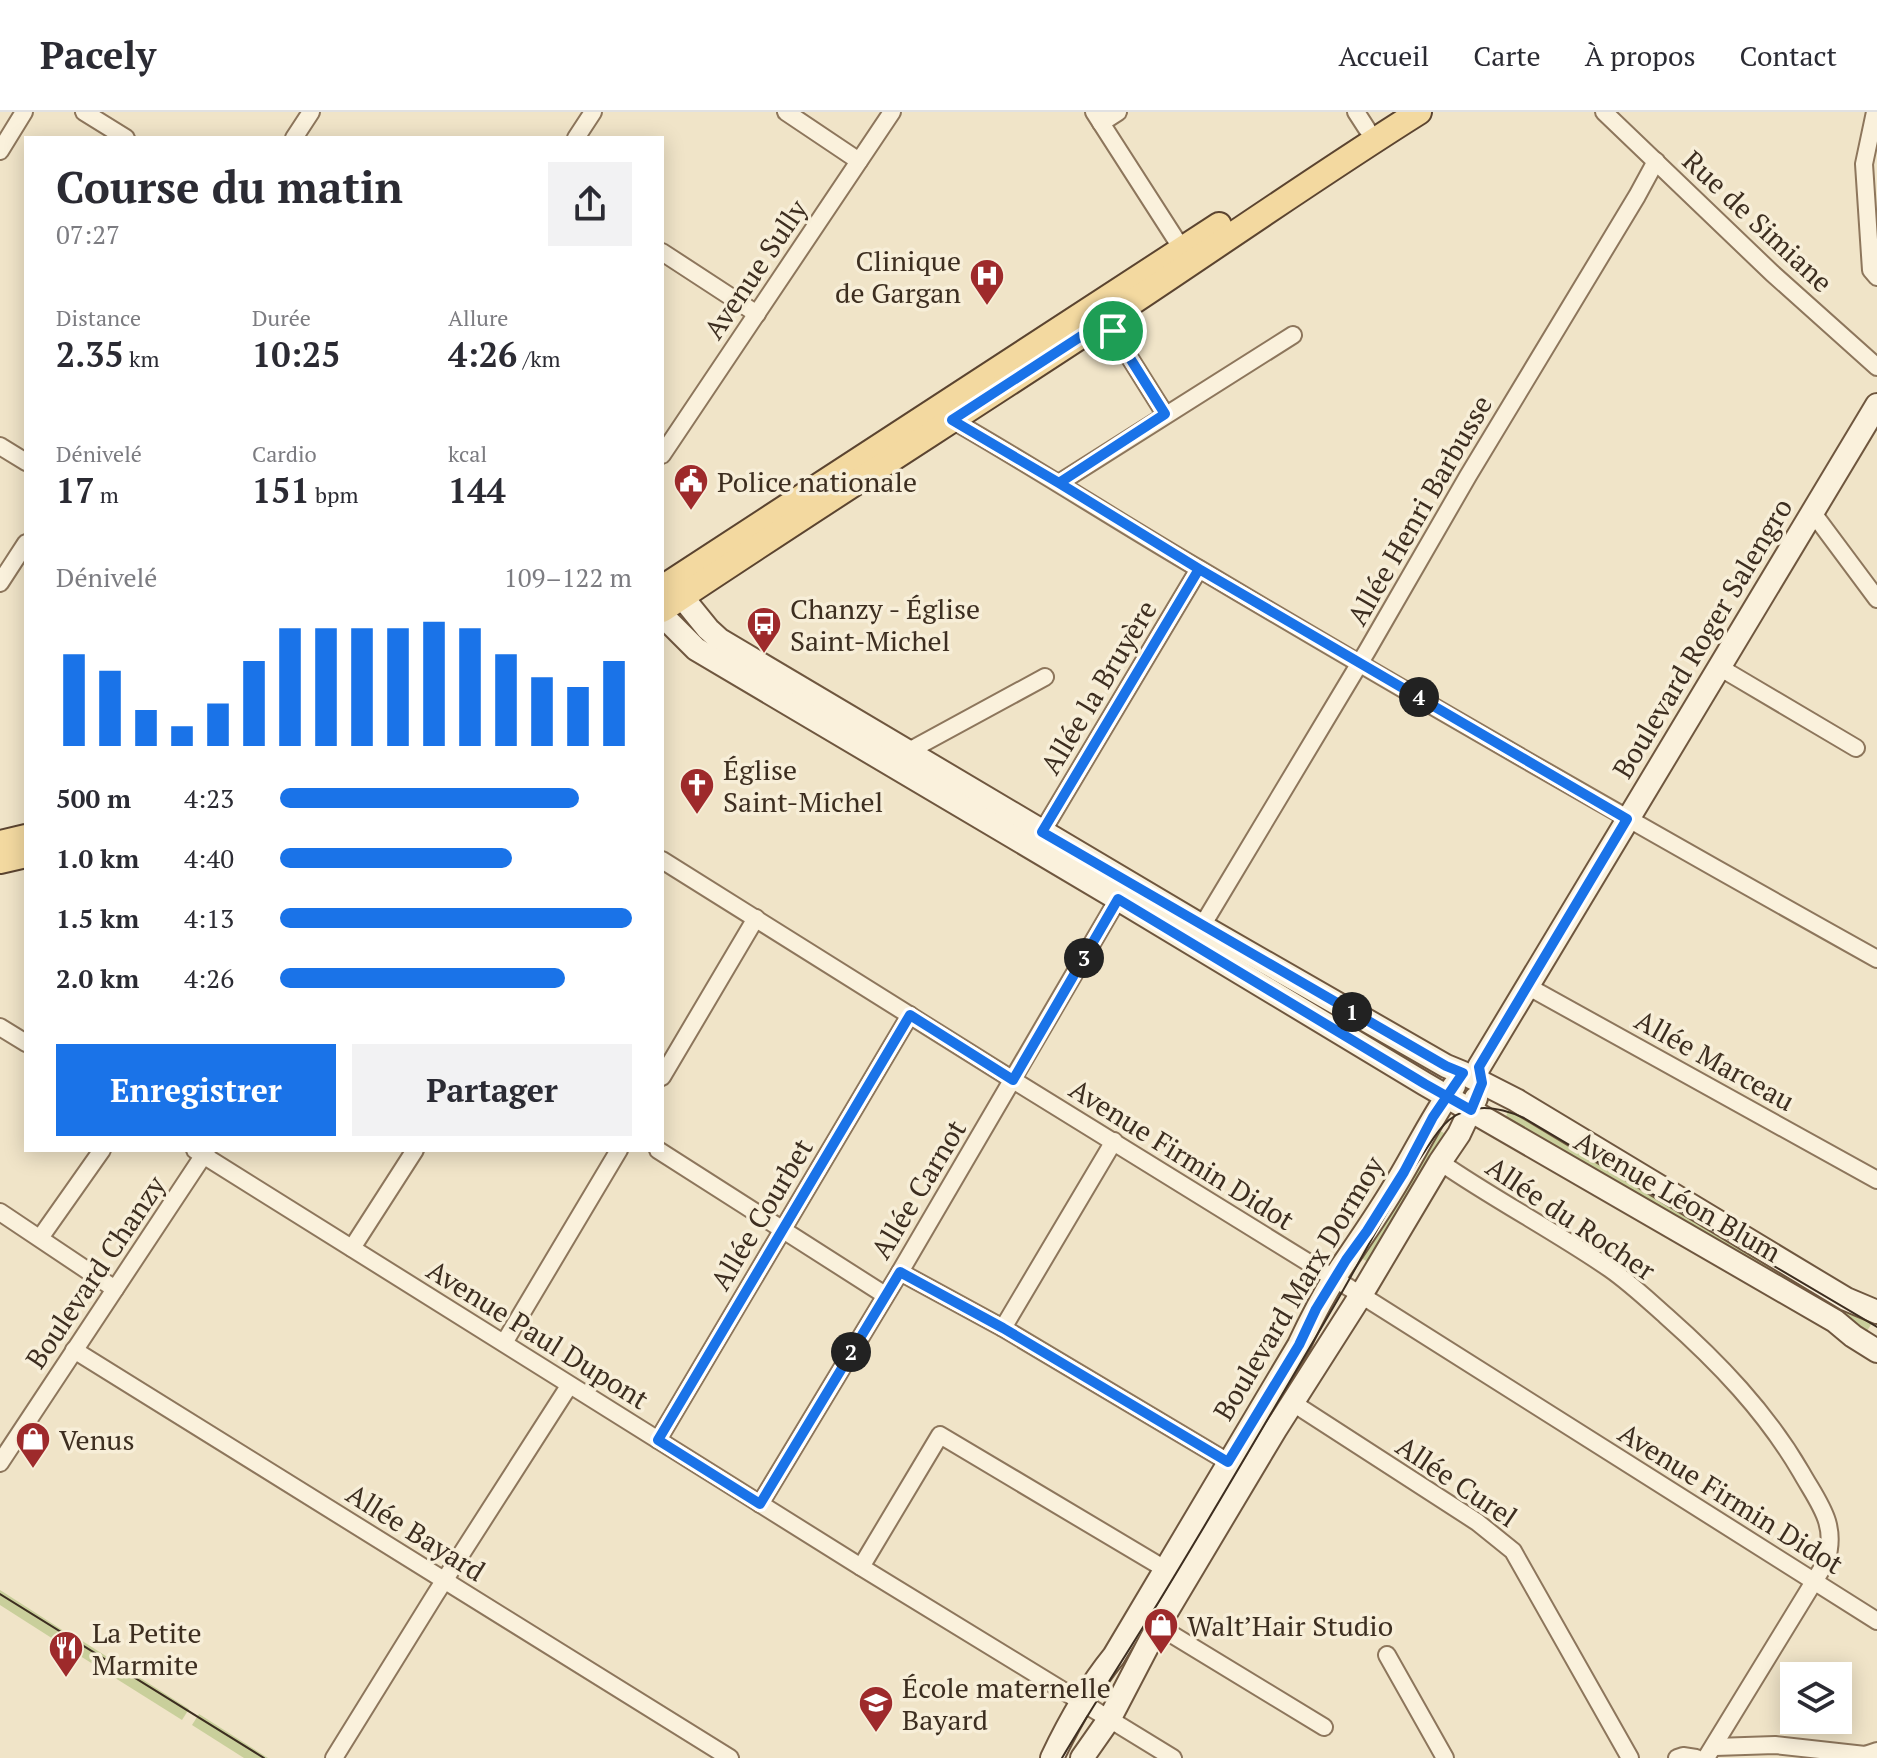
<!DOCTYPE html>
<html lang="fr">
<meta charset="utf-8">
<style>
body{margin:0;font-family:"PT Serif",serif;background:#f2f2f3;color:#2b2b33;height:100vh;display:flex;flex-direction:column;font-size:30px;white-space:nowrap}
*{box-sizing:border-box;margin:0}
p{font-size:26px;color:#7c7c81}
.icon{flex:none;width:44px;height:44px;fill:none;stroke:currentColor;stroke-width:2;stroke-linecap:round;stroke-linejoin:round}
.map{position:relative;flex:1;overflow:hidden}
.drawer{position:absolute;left:24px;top:24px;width:640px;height:1016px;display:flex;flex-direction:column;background:#fff;border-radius:0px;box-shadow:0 4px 20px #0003}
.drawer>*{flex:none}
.fabs{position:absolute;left:1780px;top:1550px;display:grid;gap:16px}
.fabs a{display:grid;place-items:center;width:72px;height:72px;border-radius:0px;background:#fff;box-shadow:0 4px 20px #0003;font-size:40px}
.pin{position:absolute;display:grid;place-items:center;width:68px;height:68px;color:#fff;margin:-34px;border:4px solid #fff;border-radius:50%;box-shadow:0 2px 8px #0007}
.km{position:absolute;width:40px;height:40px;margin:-20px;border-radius:50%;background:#222;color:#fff;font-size:22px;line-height:40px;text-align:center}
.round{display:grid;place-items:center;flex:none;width:84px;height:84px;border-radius:0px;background:#f2f2f3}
.head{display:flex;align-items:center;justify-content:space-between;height:136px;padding:0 32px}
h1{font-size:44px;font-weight:800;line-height:60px}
.metrics{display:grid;grid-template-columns:repeat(3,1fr);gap:12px;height:136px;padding:8px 32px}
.metrics div{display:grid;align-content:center}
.metrics b{font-size:34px;font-weight:800}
.metrics small{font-size:22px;font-weight:400}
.metrics p{font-size:22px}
.chart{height:224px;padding:16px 32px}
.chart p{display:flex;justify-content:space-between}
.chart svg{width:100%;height:144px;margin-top:8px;stroke:#1a73e8;stroke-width:6}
.primary-button{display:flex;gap:16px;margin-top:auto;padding:16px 32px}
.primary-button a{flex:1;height:92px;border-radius:0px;background:#1a73e8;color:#fff;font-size:32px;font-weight:800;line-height:92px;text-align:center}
.primary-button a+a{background:#f2f2f3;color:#2b2b33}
ul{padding:0 32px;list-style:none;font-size:26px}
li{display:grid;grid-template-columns:128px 96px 1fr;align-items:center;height:60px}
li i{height:20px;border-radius:10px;background:#1a73e8}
header{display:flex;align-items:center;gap:48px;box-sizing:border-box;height:112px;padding:0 40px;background:#fff;border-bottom:2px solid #e1e1e2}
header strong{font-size:38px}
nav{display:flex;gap:44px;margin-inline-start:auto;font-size:28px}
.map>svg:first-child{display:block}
.green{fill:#c9cf9b}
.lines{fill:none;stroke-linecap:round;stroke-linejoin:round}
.minor-casing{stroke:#8d765c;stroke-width:20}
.secondary-casing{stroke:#6f573f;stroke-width:26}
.primary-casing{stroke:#5b4430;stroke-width:28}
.minor{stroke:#faf1dc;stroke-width:16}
.secondary{stroke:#faf1dc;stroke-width:22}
.primary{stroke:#f3d9a0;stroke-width:24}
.tram{stroke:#3d2e20;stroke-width:2}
.route-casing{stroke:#fff;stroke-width:16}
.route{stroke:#1a73e8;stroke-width:10}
.labels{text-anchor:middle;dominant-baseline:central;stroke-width:7;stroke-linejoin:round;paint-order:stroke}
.street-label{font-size:28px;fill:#3d2e20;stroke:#f7eed8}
.poi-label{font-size:28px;fill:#3d2e20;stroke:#f7eed8;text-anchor:start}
</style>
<header>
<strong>Pacely</strong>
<nav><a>Accueil</a><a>Carte</a><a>À propos</a><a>Contact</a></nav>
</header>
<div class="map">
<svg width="1877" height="1646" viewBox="0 0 1877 1646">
<rect width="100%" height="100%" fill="#f0e4c8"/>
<g class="green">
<path d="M1510,992L1875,1206L1864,1224L1504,1011Z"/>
<path d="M1433,1015L1451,1025L1374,1153L1355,1143Z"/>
<path d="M0,1478L67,1521L61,1532L0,1493Z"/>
<path d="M76,1525L189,1597L182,1608L69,1537Z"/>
<path d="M199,1602L268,1646H244L192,1613Z"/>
</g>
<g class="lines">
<defs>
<g id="minor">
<path d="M84,0L126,26"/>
<path d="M786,0L859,49"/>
<path d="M1094,0L1182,137"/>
<path d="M1356,0L1367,17"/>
<path d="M1604,0L1772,161L1877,255"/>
<path d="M1875,0L1864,52L1871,158L1877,165"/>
<path d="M1101,11L1118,0"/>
<path d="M294,26L311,0"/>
<path d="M576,26L593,0"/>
<path d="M0,39L24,0"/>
<path d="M662,140L757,202"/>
<path d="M1106,208L1165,302"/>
<path d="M952,308C1036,356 1117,409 1201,458C1424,591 1650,720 1877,847"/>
<path d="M0,334L26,350"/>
<path d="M662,343L892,0"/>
<path d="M1059,371L1293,223"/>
<path d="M1813,401L1877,487"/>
<path d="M0,471L26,431"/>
<path d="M1719,555L1856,636"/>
<path d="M907,640L1045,565"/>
<path d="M1042,720L1199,457"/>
<path d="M662,748L1013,968L1361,1183L1877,1509"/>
<path d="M1202,814L1367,539L1468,364L1637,84L1656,49"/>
<path d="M1527,874L1877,1068"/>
<path d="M0,915L26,931"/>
<path d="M662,965L756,806"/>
<path d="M195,1038L861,1455L1173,1646"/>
<path d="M658,1038L885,1183"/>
<path d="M1440,1050C1495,1088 1555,1119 1610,1157C1630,1171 1648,1188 1666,1204C1718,1250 1766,1300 1801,1360C1819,1392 1838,1412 1826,1450L1706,1646"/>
<path d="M0,1100L115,1177"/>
<path d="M40,1126L102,1038"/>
<path d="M352,1136L415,1038"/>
<path d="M900,1160L1003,1216L1228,1350"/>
<path d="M1003,1216L1114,1029"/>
<path d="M504,1231L619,1038"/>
<path d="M74,1238L730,1646"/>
<path d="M1293,1291L1477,1410L1513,1439L1630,1646"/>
<path d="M658,1328L910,903"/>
<path d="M0,1351L207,1038"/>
<path d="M760,1392L900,1160L1118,787"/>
<path d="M861,1455L940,1323L1165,1457"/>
<path d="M1158,1514L1324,1615"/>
<path d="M1387,1543L1445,1646"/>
<path d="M1715,1635L1775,1633L1865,1643L1877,1639"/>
<path d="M334,1646L435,1483L569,1274"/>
<path d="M1677,1646L1683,1644L1696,1646"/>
</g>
<g id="secondary">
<path d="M667,481L682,485L708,517L720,528L1202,814L1446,954L1463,961L1516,988L1846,1187L1877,1200"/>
<path d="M662,503L696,537L1118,787L1425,972L1835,1209L1853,1224L1877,1239"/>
<path d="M1479,955L1877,293"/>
<path d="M1052,1646C1069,1610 1088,1576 1114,1544L1299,1233C1313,1203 1328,1174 1347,1147C1362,1125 1377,1103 1391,1080C1413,1045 1430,1008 1454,974"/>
<path d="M1082,1646L1110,1606L1158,1514L1275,1318L1361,1183L1440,1050L1459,1022L1476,986"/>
</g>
<g id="primary">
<path d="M662,476L1219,113"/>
<path d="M662,498C810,399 961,303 1110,205C1213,137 1314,66 1419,0"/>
<path d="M0,731L26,725"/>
<path d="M0,749L26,743"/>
</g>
</defs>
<use href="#minor" class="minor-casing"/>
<use href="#secondary" class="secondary-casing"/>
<use href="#primary" class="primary-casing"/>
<use href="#minor" class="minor"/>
<use href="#secondary" class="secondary"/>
<use href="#primary" class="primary"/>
<g class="tram">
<path d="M0,1482L264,1646"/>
<path d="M1062,1646C1093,1594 1126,1543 1158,1491C1218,1393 1276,1293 1334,1194C1364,1143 1390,1090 1423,1042C1431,1030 1438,1017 1449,1008C1472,990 1500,995 1524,1006L1877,1215"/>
</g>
</g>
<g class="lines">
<defs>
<path id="route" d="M1113,219L1165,302L1059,371L1199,457L1042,720L1446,954L1463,961L1433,1005L1404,1060L1367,1119L1346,1148L1316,1197L1299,1233L1228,1350L1003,1216L900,1160L760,1392L658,1328L910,903L1013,968L1118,787L1425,972L1471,998L1482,971L1479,955L1627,707L1199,457L1059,371L952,308L1106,208L1113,219"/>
</defs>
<use href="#route" class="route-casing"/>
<use href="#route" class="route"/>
</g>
<defs>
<symbol id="hospital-pin" viewBox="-11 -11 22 30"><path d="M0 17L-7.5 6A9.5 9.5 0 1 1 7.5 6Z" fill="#9e2a2b" stroke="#f7eed8"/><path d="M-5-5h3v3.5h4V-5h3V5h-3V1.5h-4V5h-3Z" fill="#fff"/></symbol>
<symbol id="civic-pin" viewBox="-11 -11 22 30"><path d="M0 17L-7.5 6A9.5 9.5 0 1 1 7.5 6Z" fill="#9e2a2b" stroke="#f7eed8"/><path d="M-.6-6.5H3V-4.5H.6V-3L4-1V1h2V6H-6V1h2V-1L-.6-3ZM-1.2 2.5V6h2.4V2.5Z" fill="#fff"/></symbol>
<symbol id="bus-pin" viewBox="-11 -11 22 30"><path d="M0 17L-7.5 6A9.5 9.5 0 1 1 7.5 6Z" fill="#9e2a2b" stroke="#f7eed8"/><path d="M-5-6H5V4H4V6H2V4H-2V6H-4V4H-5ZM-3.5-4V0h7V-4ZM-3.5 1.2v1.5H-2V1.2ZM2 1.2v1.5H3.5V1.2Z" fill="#fff"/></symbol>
<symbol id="church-pin" viewBox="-11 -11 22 30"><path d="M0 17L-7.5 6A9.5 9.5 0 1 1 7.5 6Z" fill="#9e2a2b" stroke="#f7eed8"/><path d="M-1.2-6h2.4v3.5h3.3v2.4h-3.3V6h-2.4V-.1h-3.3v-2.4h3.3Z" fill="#fff"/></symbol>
<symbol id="shop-pin" viewBox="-11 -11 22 30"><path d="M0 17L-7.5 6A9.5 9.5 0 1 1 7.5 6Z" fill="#9e2a2b" stroke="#f7eed8"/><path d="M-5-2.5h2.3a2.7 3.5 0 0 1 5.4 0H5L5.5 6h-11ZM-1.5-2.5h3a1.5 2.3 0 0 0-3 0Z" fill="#fff"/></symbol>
<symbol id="restaurant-pin" viewBox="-11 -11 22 30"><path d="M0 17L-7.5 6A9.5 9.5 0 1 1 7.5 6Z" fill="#9e2a2b" stroke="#f7eed8"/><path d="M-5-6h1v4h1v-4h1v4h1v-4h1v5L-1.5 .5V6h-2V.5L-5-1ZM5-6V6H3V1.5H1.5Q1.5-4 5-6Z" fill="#fff"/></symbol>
<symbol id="school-pin" viewBox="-11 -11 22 30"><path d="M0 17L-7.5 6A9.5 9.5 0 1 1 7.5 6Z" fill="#9e2a2b" stroke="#f7eed8"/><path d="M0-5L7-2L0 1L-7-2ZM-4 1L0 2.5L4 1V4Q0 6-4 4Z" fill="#fff"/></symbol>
</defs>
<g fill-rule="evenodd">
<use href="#hospital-pin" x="967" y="144" width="40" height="54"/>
<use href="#civic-pin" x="671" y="349" width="40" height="54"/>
<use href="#bus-pin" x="744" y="492" width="40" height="54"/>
<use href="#church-pin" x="677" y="653" width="40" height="54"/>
<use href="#shop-pin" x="13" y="1307" width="40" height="54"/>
<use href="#shop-pin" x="1141" y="1493" width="40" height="54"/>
<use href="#restaurant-pin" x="46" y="1516" width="40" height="54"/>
<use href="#school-pin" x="856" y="1571" width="40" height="54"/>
</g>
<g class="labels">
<g class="street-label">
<text transform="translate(1758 109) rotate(43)">Rue de Simiane</text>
<text transform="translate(755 157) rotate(-56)">Avenue Sully</text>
<text transform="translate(1419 398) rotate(-60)">Allée Henri Barbusse</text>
<text transform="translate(1702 526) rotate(-59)">Boulevard Roger Salengro</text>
<text transform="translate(1098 575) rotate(-59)">Allée la Bruyère</text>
<text transform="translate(1715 948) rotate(29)">Allée Marceau</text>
<text transform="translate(1182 1042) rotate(32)">Avenue Firmin Didot</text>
<text transform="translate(918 1077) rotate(-59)">Allée Carnot</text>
<text transform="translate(1678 1084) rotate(30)">Avenue Léon Blum</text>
<text transform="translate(761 1102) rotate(-59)">Allée Courbet</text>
<text transform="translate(1571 1106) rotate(34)">Allée du Rocher</text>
<text transform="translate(95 1160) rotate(-56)">Boulevard Chanzy</text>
<text transform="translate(1298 1176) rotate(-59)">Boulevard Marx Dormoy</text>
<text transform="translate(538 1222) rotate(32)">Avenue Paul Dupont</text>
<text transform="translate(1457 1369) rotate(34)">Allée Curel</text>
<text transform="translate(1731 1386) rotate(32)">Avenue Firmin Didot</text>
<text transform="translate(416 1420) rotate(32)">Allée Bayard</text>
</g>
<g class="poi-label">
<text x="961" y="148" text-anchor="end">Clinique<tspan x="961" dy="32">de Gargan</tspan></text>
<text x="717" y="369">Police nationale</text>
<text x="790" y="496">Chanzy - Église<tspan x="790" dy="32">Saint-Michel</tspan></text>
<text x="723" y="657">Église<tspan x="723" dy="32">Saint-Michel</tspan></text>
<text x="59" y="1327">Venus</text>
<text x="1187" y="1513">Walt’Hair Studio</text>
<text x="92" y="1520">La Petite<tspan x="92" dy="32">Marmite</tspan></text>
<text x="902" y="1575">École maternelle<tspan x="902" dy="32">Bayard</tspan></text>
</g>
</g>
</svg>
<div class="fabs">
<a><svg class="icon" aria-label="layers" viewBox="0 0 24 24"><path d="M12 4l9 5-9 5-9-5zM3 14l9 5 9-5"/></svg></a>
</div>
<div class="pin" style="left:1113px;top:219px;background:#1e9e55"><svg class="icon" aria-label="arrive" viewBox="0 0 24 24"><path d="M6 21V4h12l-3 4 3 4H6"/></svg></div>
<b class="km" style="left:1352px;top:900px">1</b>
<b class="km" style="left:851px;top:1240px">2</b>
<b class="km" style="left:1084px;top:846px">3</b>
<b class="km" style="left:1419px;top:585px">4</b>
<section class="drawer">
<div class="head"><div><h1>Course du matin</h1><p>07:27</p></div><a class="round"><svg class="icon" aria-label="share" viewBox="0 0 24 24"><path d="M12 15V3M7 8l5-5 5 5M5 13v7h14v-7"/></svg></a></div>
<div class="metrics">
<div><p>Distance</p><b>2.35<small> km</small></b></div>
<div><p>Durée</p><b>10:25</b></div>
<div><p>Allure</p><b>4:26<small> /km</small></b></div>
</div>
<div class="metrics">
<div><p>Dénivelé</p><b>17<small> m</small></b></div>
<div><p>Cardio</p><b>151<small> bpm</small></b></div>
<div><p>kcal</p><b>144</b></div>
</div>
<div class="chart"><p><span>Dénivelé</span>109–122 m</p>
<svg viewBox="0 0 160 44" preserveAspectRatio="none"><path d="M5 44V16M15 44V21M25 44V33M35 44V38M45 44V31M55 44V18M65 44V8M75 44V8M85 44V8M95 44V8M105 44V6M115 44V8M125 44V16M135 44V23M145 44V26M155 44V18"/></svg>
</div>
<ul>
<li><b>500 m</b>4:23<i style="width:85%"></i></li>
<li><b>1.0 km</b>4:40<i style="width:66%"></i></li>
<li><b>1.5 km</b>4:13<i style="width:100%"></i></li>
<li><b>2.0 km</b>4:26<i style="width:81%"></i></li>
</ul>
<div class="primary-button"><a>Enregistrer</a><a>Partager</a></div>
</section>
</div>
